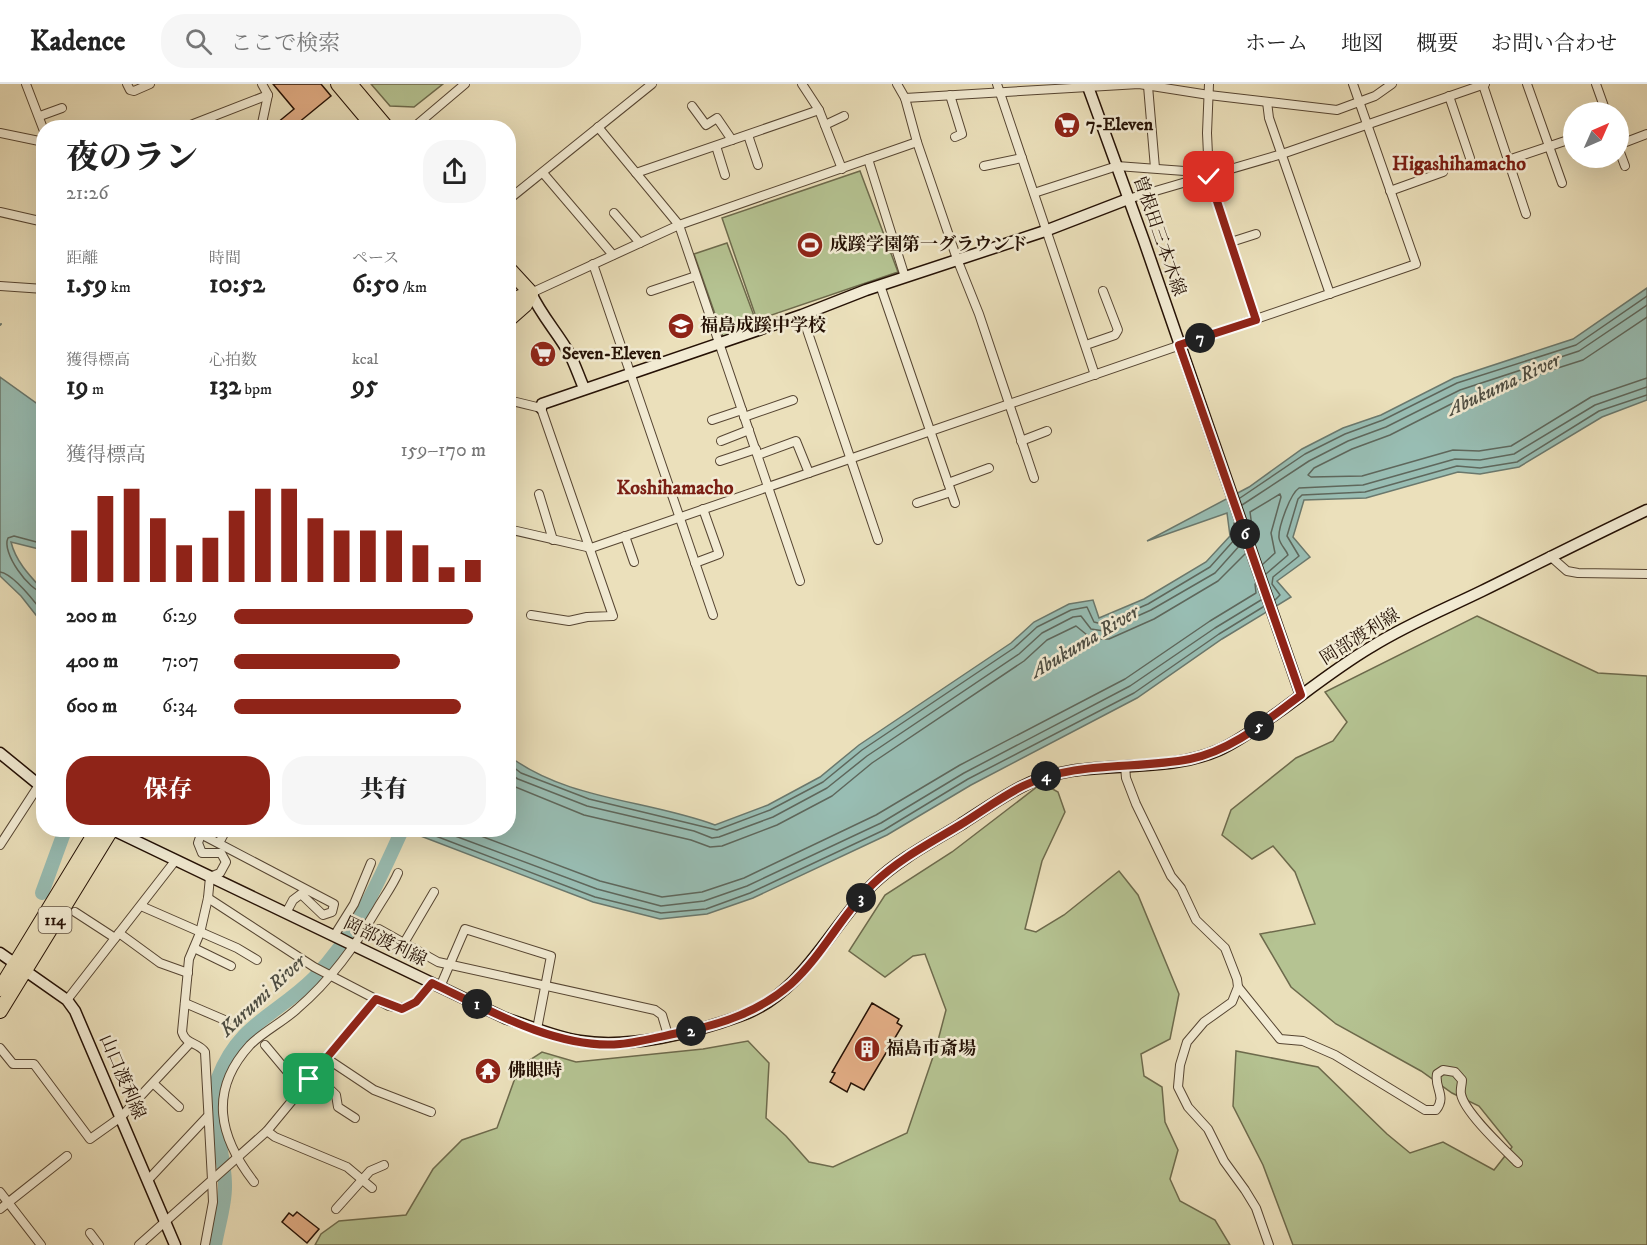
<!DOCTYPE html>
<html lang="ja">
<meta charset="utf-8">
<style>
body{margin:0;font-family:"IM FELL DW Pica","Noto Serif JP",serif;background:#f6f6f6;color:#222;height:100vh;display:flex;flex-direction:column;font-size:22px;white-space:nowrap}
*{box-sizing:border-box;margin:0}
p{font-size:20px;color:#767676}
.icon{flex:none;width:33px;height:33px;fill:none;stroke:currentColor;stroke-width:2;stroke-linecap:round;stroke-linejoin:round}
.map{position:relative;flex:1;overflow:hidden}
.details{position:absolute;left:36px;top:36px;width:480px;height:717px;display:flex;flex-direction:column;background:#fff;border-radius:24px;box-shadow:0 6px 24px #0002}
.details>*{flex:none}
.needle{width:39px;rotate:45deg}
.controls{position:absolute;left:1563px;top:18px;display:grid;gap:12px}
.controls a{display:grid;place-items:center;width:66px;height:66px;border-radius:50%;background:#fff;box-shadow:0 6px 24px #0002;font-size:30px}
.pin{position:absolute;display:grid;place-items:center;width:51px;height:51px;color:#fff;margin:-26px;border-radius:12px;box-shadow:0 3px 9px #0006}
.km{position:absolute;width:30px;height:30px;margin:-15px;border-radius:50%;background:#222;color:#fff;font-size:16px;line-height:30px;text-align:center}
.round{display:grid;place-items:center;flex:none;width:63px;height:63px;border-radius:24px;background:#f6f6f6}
.head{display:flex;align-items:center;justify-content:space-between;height:102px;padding:0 30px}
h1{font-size:33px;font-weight:800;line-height:45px}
.stats{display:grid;grid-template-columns:repeat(3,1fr);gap:9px;height:102px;padding:6px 30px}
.stats div{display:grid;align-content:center}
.stats b{font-size:26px;font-weight:800}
.stats small{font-size:16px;font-weight:400}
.stats p{font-size:16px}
.chart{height:168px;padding:12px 30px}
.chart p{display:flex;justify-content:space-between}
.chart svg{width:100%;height:108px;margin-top:6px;stroke:#8f2418;stroke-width:6}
.cta{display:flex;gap:12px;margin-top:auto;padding:12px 30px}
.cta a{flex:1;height:69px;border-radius:24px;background:#8f2418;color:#fff;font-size:24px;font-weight:800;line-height:69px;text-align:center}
.cta a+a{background:#f6f6f6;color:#222}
ul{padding:0 30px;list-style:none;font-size:20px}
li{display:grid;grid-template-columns:96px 72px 1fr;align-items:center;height:45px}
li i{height:15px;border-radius:8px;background:#8f2418}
header{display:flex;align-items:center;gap:36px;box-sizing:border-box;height:84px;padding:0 30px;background:#fff;border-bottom:2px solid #e0e0e0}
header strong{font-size:28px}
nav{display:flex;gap:33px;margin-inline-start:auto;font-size:21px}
.search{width:420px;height:54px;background:#f6f6f6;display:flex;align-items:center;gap:15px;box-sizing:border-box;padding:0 21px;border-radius:24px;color:#767676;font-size:22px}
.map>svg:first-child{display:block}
.green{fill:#b5c392;stroke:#6d6a4c;stroke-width:1.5}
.water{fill:#98bdb3;stroke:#6a786d;stroke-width:1.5}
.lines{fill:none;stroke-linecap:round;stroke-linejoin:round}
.shore{stroke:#5e675c;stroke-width:1.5}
.stream{stroke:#6a786d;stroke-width:2}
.river{stroke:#98bdb3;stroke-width:14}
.building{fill:#e3ae86;stroke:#251105;stroke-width:1.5}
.street-casing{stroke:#564532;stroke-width:10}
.secondary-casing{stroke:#251105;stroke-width:13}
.highway-casing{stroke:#251105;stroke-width:16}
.street{stroke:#f2ebd3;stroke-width:8}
.secondary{stroke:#f2ebd3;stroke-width:10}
.highway{stroke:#ebe0bb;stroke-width:14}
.route-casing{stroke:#fff;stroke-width:12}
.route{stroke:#8f2418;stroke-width:8}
.labels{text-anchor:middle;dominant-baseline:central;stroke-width:5;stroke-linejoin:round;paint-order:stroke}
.shield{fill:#f2ebd3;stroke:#625243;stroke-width:1.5}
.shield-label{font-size:16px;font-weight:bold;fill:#251105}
.poi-label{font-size:18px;font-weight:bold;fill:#251105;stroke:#f2ebd3;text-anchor:start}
.street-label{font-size:18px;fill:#251105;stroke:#f2ebd3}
.neighbourhood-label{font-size:20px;font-weight:bold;fill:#7a1f14;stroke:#f2ebd3}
.water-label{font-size:20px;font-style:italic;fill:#4d4d42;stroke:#f2ebd3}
</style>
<header>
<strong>Kadence</strong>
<div class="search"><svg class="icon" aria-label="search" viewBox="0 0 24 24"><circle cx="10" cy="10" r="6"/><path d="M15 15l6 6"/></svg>ここで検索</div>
<nav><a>ホーム</a><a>地図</a><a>概要</a><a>お問い合わせ</a></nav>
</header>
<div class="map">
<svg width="1647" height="1161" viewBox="0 0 1647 1161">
<rect width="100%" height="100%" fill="#ebe0bb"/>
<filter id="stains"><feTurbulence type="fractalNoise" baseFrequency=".00333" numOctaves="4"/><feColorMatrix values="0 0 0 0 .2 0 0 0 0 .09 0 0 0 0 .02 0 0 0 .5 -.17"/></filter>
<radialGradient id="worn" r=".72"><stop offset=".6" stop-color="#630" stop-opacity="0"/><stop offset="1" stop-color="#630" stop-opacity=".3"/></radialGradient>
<g class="green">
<path d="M371,0H443L414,23L390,22Z"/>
<path d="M860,87L898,188L757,236L722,134Z"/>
<path d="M727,159L757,240L723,253L694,170Z"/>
<path d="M1477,532L1598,589L1647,592V1161H1293L1263,1081L1233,1022L1236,967L1318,983L1387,1050L1410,1069L1443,1058L1494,1086L1512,1063L1479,1022L1452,1009L1421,987L1336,940L1291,903L1260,850L1315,840L1295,788L1273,762L1252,775L1222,751L1231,726L1296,674L1333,657L1347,638L1325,608Z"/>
<path d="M1042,699L1058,708L1065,728L1042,777L1025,845L1036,848L1064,831L1119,787L1138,811L1179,910L1170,955L1141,970L1144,992L1162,1003L1165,1038L1178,1066L1170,1095L1180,1117L1215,1136L1230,1161H315L321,1150L339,1137L406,1131L433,1085L462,1056L497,1044L519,983L542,968L576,978L703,965L748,957L769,979L766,1034L786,1052L809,1078L833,1083L907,1049L936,964L946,926L925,870L913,872L885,893L849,867L885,811L952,768Z"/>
</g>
<g class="water">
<path d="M1647,204V316L1602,333L1519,383L1480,390L1458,388L1366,414L1304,416L1293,453L1310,473L1277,497L1291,513L1222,555L1137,614L971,701L887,751L753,814L707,830L660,835L593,818L405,746H508L509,672C567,716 648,716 715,741L768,721L820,693L859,661L1011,559L1034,538L1069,520L1093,516L1099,534L1144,515L1206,478L1230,452L1227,429L1147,457L1249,403L1302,365L1343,344L1381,331L1454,294L1573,255Z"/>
<path d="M0,293L43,324V466L11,458C16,478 30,492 43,506V540L21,512L0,492Z"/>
</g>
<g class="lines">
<g class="shore">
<path d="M1647,233L1583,276L1463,314L1390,351L1352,365L1314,384L1308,391L1311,393L1362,392L1453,366L1479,367L1511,362L1591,313L1647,294"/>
<path d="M1240,414L1305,370L1345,350L1383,336L1457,299L1576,261L1647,212"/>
<path d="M1242,421L1309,377L1348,357L1386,343L1460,306L1579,267L1647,221"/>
<path d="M1253,450L1250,428L1280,410L1281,413L1271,449L1275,469L1263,480"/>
<path d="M44,460L14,452L8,454C1,468 29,507 44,509"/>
<path d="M0,488C14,490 35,518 44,530"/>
<path d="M1266,490L1288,471C1286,465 1280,461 1279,454C1278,444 1290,410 1299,404L1363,401L1455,375L1480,376L1514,370L1595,321L1647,303"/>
<path d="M1275,516L1280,511L1272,500L1273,493L1299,472L1287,452L1298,415L1302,411L1365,408L1457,382L1480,384L1517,378L1599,327L1647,311"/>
<path d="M508,679L521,689L589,715L717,746L770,726L823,698L862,666L1014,564L1037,543L1071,526L1087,523L1094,538L1102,540L1148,520L1210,483L1235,455L1234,439"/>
<path d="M508,689L518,695L587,722L694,747L712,754L719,753L773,733L827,704L867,672L1019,570L1042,549L1073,533L1081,532L1091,545L1104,547L1151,526L1215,489L1241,460"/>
<path d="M508,700L584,731L691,756L710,763L722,762L777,741L832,712L872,679L1024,577L1047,556L1076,542L1092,555H1109L1154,535L1218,497L1245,470"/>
<path d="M420,746L595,813L661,829L706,825L750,809L884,746L968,695L1134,609L1219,550L1263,523"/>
<path d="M439,746L597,805L661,822L704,817L747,802L881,739L964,689L1130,602L1215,544L1261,516"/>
<path d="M465,746L600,797L662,813L702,808L744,794L876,731L960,681L1125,595L1210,537L1256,509L1255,500"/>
</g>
<path class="stream" d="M0,241L1,240"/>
<g class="river">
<path d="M42,809L65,746"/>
<path d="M215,1161C218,1142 225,1122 225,1103C226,1068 206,1029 218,994C239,939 277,931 314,894C355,852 378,799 402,746"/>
</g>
</g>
<g class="building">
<path d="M273,0H321L331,12L298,39L302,44H281L277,39L294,25Z"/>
<path d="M1069,30L1076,49L1065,53L1058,34Z"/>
<path d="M872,919L899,935L897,939L902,942L864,1006L851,999L847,1008L830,998L835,989L832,988Z"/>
<path d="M297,1128L319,1145L307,1159L282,1138L289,1129L293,1132Z"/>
</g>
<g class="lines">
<defs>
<g id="street">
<path d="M26,0L44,47"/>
<path d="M127,0L130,6L134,7L150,0"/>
<path d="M802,0L819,26L842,85"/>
<path d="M897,0L905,14L917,58L957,175L979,230L1034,394"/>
<path d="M997,0L1095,291"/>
<path d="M1209,0L1207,49L1209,93L1256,236"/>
<path d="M1527,0L1562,99"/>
<path d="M1596,0L1606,28"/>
<path d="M1483,1L1526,130"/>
<path d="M1148,2L1155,84"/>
<path d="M950,11L962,50L955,53"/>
<path d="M1449,12L1470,74"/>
<path d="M905,14L1139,0L1209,11L1337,26L1375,12L1392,0"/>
<path d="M1267,18L1269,34L1330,210"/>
<path d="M692,22L706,41L717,34L732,56"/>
<path d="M40,32L62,24"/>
<path d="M825,41L844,32"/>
<path d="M598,43L679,141L800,497"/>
<path d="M183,44L268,11"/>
<path d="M261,44L268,11L262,0"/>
<path d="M413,44L465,0"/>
<path d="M0,49L44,58"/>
<path d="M748,51L758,81"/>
<path d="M1618,61L1647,50"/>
<path d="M716,62L725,91"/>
<path d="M1618,63L1625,82"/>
<path d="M868,75L905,193"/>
<path d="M1508,76L1574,54"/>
<path d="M984,82L1022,74"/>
<path d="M543,89L613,171"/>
<path d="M636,89L819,26"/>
<path d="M1390,107L1443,88"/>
<path d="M1034,109L1117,82L1198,88L1209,93"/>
<path d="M1128,115L1282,70L1485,0"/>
<path d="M508,116L652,0"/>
<path d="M0,128L44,138"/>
<path d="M614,129L640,159"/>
<path d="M1231,158L1256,150"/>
<path d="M593,180L713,531"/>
<path d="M880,201L955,419"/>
<path d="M0,202L44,205"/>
<path d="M651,207L696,192"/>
<path d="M531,209L679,141L917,58"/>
<path d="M802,231L878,456"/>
<path d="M1086,261L1115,251L1118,246L1103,207"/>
<path d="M508,316L541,324L613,532L587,533L569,537L531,531"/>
<path d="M744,333L793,316"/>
<path d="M712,336L742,326"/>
<path d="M721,357L749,346"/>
<path d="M1021,357L1047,347"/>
<path d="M758,371L796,357L809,389"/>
<path d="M720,377L756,365"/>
<path d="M948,399L989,384"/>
<path d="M539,410L553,456"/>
<path d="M917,419L951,408"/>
<path d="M508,445L591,464L1416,180L1353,0"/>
<path d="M625,452L634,478"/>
<path d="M1550,472L1567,487L1578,489L1647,490"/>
<path d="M695,479L719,470L703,425"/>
<path d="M1125,682L1126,694L1136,720L1171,792L1181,804L1196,836L1225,864L1237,895L1238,903L1232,918L1204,938L1187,958L1180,981L1178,1003L1188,1023L1208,1045L1224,1077L1245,1106L1256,1124L1269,1161"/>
<path d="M193,746L334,820L332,828L323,831L301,810L293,816L286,829"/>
<path d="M219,759L226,746"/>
<path d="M0,761L39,701"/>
<path d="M208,814L314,883L389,922C413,928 418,916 432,899"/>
<path d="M141,822L237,864L257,876"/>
<path d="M75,828L115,854"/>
<path d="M379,845L438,878L655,926L662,931L668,951"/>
<path d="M119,849L160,879L188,889"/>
<path d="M334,852L354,820L371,779"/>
<path d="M404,859L434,808"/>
<path d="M194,864L231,882"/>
<path d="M440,903L465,845L551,872L537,945"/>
<path d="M1238,903L1280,955L1303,957L1335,971L1425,1026H1436C1447,1012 1434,1004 1437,990L1443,986L1455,988L1462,996C1462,1001 1460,1005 1461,1010C1464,1028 1504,1065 1518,1079"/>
<path d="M67,916L175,777"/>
<path d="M185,919L227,937"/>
<path d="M265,961L301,1004"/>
<path d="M0,964L13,980H34L90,1055L121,1033L190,959"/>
<path d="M326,974L374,1006L431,1028"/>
<path d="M314,990L336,1011L338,1023L355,1034"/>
<path d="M154,1000L179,1023"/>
<path d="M267,1047L275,1053L347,1083L372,1104"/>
<path d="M148,1096L207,1033"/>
<path d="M254,1098C219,1053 208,1007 250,961C264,947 283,938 297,925C331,896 355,862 377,825C384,813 393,801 398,789"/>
<path d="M0,1108L41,1161"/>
<path d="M0,1125L67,1072"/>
<path d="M336,1125L370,1087L384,1081"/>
<path d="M90,1149L99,1161"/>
<path d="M139,1161L212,1096L205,968C198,958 186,961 182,948L189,875L200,849L208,814L210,793L220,789L226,778L221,769H202L198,759L201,750"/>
<path d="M205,1161L213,1118L212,1096L267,1047L376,915"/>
</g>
<g id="secondary">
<path d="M1087,0L1144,157L1301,611"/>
<path d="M531,209C541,231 557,248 569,269C575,280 579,293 584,304"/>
<path d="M541,324L542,320L802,231L866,206L1045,147L1128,115"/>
<path d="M0,669L44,705"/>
<path d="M113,746L505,934C530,942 554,953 580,957C629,965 694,949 740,932C803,910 829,844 873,800C899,775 930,759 960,741C980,728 1000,714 1021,703C1083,670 1156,694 1219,666C1241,656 1260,641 1280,627C1310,605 1339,582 1371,563C1406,541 1445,525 1482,507C1537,480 1592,452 1647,426"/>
<path d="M0,869L67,916L75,927L175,1161"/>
</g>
<g id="highway">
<path d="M338,0L375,44"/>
<path d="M350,0L387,44"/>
<path d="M508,184L531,209L525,221L508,236"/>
<path d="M508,222L517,214L531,209"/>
<path d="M0,905L97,746"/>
<path d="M0,927L111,746"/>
</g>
</defs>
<use href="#street" class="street-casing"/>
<use href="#secondary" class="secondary-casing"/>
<use href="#highway" class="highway-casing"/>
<use href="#street" class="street"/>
<use href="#secondary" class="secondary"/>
<use href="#highway" class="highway"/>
</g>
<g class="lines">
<defs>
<path id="route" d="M309,995L376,915L402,925L416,918L432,899C486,925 558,966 620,960C641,958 663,952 683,948C723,940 760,927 791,900C823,871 842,830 873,800C899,775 930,759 960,741C981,728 1001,713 1023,702C1076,676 1134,686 1190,675C1233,666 1267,636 1301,611L1179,261L1256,236L1209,93"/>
</defs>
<use href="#route" class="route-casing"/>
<use href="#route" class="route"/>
</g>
<defs>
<symbol id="supermarket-disc" viewBox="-11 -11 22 22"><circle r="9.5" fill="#8f2418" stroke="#f2ebd3"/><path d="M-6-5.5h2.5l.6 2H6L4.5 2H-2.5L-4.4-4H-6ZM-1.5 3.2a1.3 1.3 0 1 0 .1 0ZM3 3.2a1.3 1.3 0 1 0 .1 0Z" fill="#fff"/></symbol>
<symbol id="stadium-disc" viewBox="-11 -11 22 22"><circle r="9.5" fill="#8f2418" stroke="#f2ebd3"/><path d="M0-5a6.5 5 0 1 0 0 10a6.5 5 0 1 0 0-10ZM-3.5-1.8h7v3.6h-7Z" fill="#fff"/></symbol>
<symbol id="school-disc" viewBox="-11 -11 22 22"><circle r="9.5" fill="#8f2418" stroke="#f2ebd3"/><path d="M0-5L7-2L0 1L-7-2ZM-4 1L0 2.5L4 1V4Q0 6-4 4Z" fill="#fff"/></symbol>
<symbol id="building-disc" viewBox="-11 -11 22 22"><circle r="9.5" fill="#8f2418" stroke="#f2ebd3"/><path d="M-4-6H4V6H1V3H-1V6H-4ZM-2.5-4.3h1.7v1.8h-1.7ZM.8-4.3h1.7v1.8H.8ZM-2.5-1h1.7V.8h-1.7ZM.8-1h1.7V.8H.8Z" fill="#fff"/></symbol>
<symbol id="temple-disc" viewBox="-11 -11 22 22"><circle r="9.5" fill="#8f2418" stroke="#f2ebd3"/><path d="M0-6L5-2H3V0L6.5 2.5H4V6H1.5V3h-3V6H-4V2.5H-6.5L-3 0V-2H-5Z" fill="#fff"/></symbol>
</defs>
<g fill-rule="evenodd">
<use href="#supermarket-disc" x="1052" y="26" width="30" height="30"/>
<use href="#stadium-disc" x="795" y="146" width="30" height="30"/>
<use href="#school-disc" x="666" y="227" width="30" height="30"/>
<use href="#supermarket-disc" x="528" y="255" width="30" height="30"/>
<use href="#building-disc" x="852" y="950" width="30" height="30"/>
<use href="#temple-disc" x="473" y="972" width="30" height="30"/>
</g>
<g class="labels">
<rect class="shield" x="38.5" y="823" width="33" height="26" rx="4.5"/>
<g class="shield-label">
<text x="55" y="836">114</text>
</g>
<g class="poi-label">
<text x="1086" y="41">7-Eleven</text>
<text x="830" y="161">成蹊学園第一グラウンド</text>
<text x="700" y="242">福島成蹊中学校</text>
<text x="562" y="270">Seven-Eleven</text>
<text x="886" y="965">福島市斎場</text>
<text x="508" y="987">佛眼時</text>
</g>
<g class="street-label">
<text transform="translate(1159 152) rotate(71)">曽根田三本木線</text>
<text transform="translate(1360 553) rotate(-32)">岡部渡利線</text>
<text transform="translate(385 858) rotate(26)">岡部渡利線</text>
<text transform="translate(122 993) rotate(67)">山口渡利線</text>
</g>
<g class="neighbourhood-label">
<text x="1459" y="80">Higashihamacho</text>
<text x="675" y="404">Koshihamacho</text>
</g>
<g class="water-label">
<text transform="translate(1504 301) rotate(-25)">Abukuma River</text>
<text transform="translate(1085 558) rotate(-31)">Abukuma River</text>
<text transform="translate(263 912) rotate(-43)">Kurumi River</text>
</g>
</g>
<rect width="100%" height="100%" filter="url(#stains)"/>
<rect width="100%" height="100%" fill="url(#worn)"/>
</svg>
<div class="controls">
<a><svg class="needle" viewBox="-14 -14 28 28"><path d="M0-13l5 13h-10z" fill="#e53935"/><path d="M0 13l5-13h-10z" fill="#767676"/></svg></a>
</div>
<div class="pin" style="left:309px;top:995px;background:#1e9e55"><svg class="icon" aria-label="arrive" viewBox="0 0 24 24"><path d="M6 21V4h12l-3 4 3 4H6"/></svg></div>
<div class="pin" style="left:1209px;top:93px;background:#d93025"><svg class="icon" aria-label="check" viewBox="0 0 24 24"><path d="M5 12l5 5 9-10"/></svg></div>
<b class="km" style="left:477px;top:920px">1</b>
<b class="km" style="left:691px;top:947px">2</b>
<b class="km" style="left:861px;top:814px">3</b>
<b class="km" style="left:1046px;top:692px">4</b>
<b class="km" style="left:1259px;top:642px">5</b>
<b class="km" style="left:1245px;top:450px">6</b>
<b class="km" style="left:1200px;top:254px">7</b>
<section class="details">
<div class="head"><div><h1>夜のラン</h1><p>21:26</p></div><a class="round"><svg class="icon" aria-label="share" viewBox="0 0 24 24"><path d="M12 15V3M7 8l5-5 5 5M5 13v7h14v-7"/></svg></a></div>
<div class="stats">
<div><p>距離</p><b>1.59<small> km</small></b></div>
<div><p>時間</p><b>10:52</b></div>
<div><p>ペース</p><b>6:50<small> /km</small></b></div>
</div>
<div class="stats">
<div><p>獲得標高</p><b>19<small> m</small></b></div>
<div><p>心拍数</p><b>132<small> bpm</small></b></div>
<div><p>kcal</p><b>95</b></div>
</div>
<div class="chart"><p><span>獲得標高</span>159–170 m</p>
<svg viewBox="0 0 160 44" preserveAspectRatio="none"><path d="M5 44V23M15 44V9M25 44V6M35 44V18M45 44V29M55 44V26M65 44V15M75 44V6M85 44V6M95 44V18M105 44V23M115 44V23M125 44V23M135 44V29M145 44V38M155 44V35"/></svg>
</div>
<ul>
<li><b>200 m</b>6:29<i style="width:95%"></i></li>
<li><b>400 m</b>7:07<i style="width:66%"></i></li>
<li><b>600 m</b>6:34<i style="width:90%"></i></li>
</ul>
<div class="cta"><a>保存</a><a>共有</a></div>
</section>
</div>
